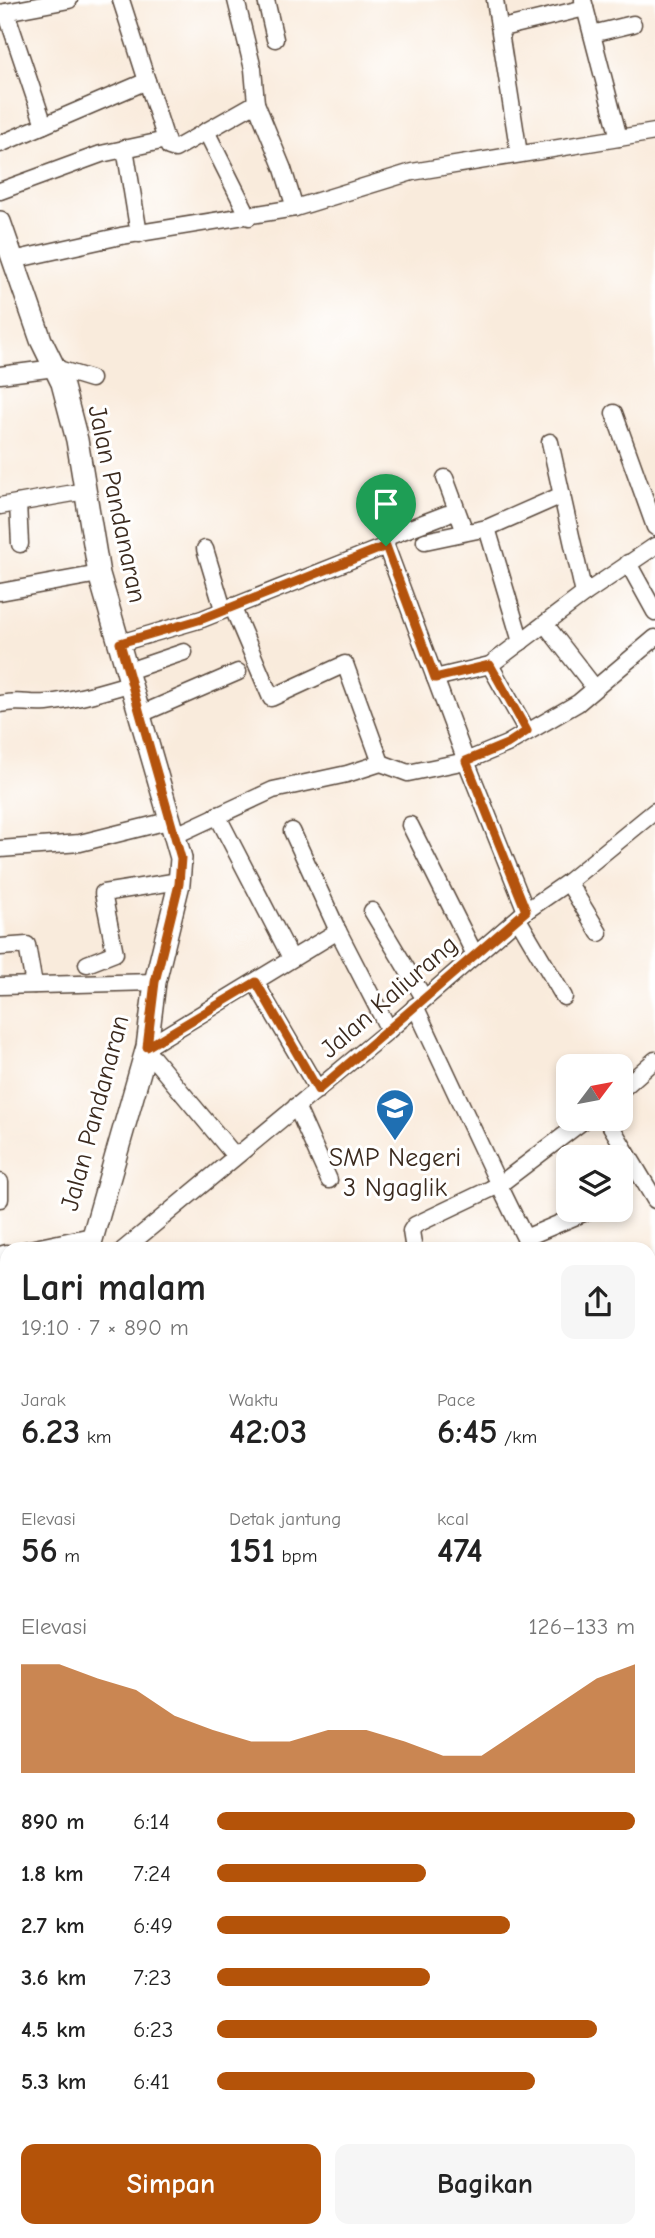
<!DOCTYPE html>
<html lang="id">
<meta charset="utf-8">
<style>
body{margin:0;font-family:"Comic Neue",sans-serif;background:#f6f6f6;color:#222;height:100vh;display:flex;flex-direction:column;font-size:26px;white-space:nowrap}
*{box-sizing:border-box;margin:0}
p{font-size:23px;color:#767676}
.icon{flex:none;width:38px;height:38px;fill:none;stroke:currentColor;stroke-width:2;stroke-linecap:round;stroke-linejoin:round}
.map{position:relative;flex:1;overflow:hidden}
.details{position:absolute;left:0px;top:1242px;width:656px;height:996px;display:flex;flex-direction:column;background:#fff;border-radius:21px 21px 0 0;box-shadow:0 4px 10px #0003}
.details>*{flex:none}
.needle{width:46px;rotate:58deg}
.fabs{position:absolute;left:556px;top:1054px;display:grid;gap:14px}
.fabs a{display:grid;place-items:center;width:77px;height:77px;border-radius:14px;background:#fff;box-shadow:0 4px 10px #0003;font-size:35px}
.pin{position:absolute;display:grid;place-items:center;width:60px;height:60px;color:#fff;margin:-72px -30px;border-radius:50% 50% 50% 0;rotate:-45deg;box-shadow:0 0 7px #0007}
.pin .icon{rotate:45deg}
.round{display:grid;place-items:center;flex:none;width:74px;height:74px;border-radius:14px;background:#f6f6f6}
.head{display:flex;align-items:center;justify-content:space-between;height:119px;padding:0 21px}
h1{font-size:38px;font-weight:600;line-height:52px}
.figures{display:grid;grid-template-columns:repeat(3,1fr);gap:10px;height:119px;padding:7px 21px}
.figures div{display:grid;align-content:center}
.figures b{font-size:35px;font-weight:600}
.figures small{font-size:19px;font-weight:400}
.figures p{font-size:19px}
.chart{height:196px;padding:14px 21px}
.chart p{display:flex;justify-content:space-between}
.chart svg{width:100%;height:126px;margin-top:7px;fill:#b45309;opacity:.7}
.primary-button{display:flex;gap:14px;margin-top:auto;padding:14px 21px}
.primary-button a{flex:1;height:80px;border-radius:14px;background:#b45309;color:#fff;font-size:28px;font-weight:600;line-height:80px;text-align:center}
.primary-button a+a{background:#f6f6f6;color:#222}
ul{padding:0 21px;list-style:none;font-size:23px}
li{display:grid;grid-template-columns:112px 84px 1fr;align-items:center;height:52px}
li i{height:18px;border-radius:9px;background:#b45309}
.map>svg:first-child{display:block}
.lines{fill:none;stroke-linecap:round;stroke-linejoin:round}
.minor-casing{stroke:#58473a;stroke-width:19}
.major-casing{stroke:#58473a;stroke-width:24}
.minor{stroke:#fff;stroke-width:16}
.major{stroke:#fff;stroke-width:21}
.route-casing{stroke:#fff;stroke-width:14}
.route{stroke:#b45309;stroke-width:9}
.labels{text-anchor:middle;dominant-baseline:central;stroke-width:6;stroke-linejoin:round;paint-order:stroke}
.street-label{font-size:26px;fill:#3b2a1e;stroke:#fff}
.poi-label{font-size:26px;fill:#3b2a1e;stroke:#fff}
</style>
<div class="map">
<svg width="655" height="2238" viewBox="0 0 655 2238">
<rect width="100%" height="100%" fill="#fff"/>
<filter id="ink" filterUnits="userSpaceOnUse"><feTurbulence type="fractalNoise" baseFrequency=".0143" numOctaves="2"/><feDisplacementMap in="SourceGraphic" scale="14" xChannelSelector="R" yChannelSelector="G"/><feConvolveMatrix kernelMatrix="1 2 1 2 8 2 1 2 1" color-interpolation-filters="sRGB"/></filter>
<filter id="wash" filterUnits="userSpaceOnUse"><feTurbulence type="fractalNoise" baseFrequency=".00686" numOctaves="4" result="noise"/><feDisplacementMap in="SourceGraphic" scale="28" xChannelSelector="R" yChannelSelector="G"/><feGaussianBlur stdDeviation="1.57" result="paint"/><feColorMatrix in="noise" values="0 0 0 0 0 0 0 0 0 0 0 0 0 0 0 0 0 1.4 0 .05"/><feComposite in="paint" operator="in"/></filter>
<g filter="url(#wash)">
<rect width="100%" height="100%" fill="#f9ebdc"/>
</g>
<g filter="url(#ink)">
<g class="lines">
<defs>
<g id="minor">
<path d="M121,0L166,140"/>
<path d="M236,0L253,69L256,103"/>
<path d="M266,0L275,39"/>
<path d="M495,0L519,154"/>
<path d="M6,12L44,125"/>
<path d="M0,13L69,0"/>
<path d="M502,28L585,8"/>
<path d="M592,34L633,24"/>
<path d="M206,131L249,217"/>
<path d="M619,138L655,132"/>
<path d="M0,144L147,81"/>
<path d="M125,148L139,234"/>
<path d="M0,191L101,154L166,140L169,147L175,149L256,103L283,169L295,208"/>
<path d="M13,260L121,236L295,208L412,172L619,138L583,0"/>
<path d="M0,375L55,368L91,379"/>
<path d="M614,413L655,527"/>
<path d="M445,478L465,532"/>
<path d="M18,503L20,544"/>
<path d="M0,506L85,491"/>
<path d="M447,514L392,535L387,538L386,546L466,761L507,744L578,703L655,638"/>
<path d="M487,528L521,642"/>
<path d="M425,541L487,528L562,495"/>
<path d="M205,549L223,609"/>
<path d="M628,563L655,612"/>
<path d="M0,592L99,574"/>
<path d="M584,594L655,546"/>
<path d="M232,606L271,698L345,664L381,763"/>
<path d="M545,624L594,687"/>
<path d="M120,643L202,619L386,546"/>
<path d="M490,665L527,731"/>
<path d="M128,671L184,652"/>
<path d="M435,678L490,665L584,594L550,442"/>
<path d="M0,704C22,699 26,705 47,703C76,700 104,691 132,683"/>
<path d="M141,714L238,672"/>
<path d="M217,815L291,958"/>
<path d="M410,825L475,955"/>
<path d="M292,831L338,931L389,1030"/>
<path d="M176,835L273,790L347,774L381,763L408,773L466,761L526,911"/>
<path d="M0,849L80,843L172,820"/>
<path d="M568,882L599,933"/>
<path d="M372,911L424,998"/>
<path d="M518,919L564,997"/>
<path d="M0,947L27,945L34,985"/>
<path d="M87,964L115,953L103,893L179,881"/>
<path d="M255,982L318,1090"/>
<path d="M0,986L155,982"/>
<path d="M415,1006L499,1185L587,1118"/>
<path d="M147,1047L338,931"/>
<path d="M153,1058L235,1156"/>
<path d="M621,1090L655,1060"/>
<path d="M296,1106L329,1180"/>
<path d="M606,1118L655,1200"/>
<path d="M0,1182V1199"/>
<path d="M25,1250L92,1236"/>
<path d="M123,1250L389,1030L526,911L568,882L655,811"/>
<path d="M414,1250L411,1231L415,1225L499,1185L525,1238L593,1209"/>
<path d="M0,1255L7,1253"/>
<path d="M649,1298L655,1295"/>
<path d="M0,1323L7,1320"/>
<path d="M0,1355L7,1368"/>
<path d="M649,1400L655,1422"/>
<path d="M0,1619L7,1627"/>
<path d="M649,1689L655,1687"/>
<path d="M0,1692L7,1688"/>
<path d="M649,1821L655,1819"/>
<path d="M0,1894L7,1915"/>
<path d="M0,1962L7,1959"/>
<path d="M649,2014L655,2013"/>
<path d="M0,2109L7,2105"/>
<path d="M91,2231L94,2238"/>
<path d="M513,2231L515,2238"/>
<path d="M139,2238L148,2231"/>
</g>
<g id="major">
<path d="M0,222L41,340L62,383L77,440L99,574L181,858L179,884L155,982L147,1047L89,1250"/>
<path d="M243,2231L248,2238"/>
</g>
</defs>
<use href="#minor" class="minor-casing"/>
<use href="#major" class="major-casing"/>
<use href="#minor" class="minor"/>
<use href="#major" class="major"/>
</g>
</g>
<g class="lines" filter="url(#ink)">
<defs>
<path id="route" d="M386,546L435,678L490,665L527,731L507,744L466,761L526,911L318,1090L256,982L147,1047L155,982L179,884L181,858L120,643L202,619Z"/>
</defs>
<use href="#route" class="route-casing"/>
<use href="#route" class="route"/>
</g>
<defs>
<symbol id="school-pin" viewBox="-11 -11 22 30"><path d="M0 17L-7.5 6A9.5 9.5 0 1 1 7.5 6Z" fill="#1f6fb2" stroke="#fff"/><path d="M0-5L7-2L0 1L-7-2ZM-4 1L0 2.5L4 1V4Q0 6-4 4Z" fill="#fff"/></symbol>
</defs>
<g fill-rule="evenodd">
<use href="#school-pin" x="373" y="1086" width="44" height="60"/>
</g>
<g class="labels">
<g class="street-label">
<text transform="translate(117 504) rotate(78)">Jalan Pandanaran</text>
<text transform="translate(389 997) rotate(-41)">Jalan Kaliurang</text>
<text transform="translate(95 1113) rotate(-75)">Jalan Pandanaran</text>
</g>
<g class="poi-label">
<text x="395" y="1158">SMP Negeri<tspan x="395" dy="30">3 Ngaglik</tspan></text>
</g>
</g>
</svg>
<div class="fabs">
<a><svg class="needle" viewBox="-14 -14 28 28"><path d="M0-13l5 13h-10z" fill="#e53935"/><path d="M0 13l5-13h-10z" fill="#767676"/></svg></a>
<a><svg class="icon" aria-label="layers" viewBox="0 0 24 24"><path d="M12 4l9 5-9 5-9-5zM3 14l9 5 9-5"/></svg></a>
</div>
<div class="pin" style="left:386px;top:546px;background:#1e9e55"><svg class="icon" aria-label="arrive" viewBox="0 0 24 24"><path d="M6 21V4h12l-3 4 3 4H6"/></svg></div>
<section class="details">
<div class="head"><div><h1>Lari malam</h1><p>19:10 · 7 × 890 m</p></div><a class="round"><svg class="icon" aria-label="share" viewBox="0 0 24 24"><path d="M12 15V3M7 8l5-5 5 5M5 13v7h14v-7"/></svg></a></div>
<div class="figures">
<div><p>Jarak</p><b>6.23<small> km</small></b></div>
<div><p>Waktu</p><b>42:03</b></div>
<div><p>Pace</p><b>6:45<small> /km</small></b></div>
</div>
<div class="figures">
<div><p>Elevasi</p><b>56<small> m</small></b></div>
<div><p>Detak jantung</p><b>151<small> bpm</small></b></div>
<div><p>kcal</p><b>474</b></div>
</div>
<div class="chart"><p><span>Elevasi</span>126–133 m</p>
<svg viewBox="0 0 160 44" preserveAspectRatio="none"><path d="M0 44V6L10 6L20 11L30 15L40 24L50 29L60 33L70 33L80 29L90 29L100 33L110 38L120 38L130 29L140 20L150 11L160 6V44z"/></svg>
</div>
<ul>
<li><b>890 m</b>6:14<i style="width:100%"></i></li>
<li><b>1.8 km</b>7:24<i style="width:50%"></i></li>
<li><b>2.7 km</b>6:49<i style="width:70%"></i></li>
<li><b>3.6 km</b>7:23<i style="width:51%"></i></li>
<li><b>4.5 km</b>6:23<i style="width:91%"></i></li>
<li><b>5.3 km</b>6:41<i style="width:76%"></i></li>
</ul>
<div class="primary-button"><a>Simpan</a><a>Bagikan</a></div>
</section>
</div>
